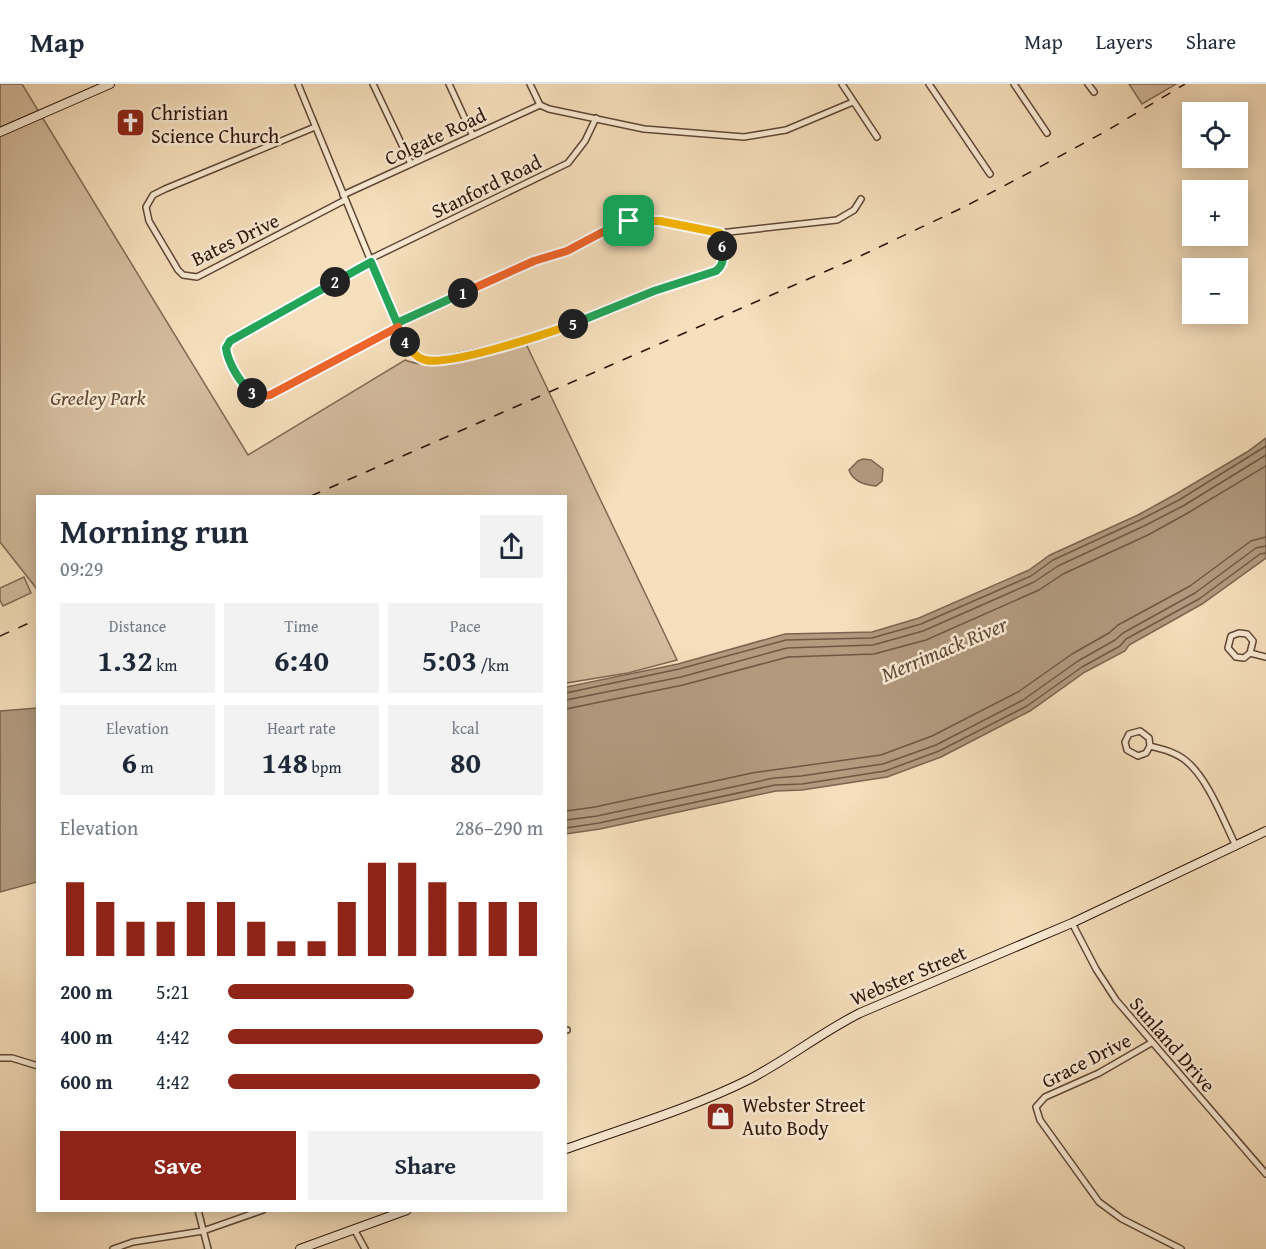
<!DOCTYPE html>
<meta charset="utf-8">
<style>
body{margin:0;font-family:"Gentium Book Plus",serif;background:#f2f2f3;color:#1f2937;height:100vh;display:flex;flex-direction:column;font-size:22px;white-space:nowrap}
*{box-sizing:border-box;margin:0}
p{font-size:20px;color:#747a83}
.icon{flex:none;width:33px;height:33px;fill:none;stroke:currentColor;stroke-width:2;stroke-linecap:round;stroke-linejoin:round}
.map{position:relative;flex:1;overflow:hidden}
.sheet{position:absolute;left:36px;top:411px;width:531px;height:717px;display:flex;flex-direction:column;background:#fff;border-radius:0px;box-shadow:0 3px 15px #0003}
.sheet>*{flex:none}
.tools{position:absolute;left:1182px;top:18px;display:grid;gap:12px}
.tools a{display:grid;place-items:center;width:66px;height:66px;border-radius:0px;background:#fff;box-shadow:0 3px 15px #0003;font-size:30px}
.pin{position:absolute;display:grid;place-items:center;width:51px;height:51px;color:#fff;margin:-26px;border-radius:12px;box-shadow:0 3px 9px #0006}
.km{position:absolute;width:30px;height:30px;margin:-15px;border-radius:50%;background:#222;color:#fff;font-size:16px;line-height:30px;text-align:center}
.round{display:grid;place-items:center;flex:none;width:63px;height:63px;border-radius:0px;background:#f2f2f3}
.head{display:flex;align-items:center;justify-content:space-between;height:102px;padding:0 24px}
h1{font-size:33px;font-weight:700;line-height:45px}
.metrics{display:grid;grid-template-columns:repeat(3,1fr);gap:9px;height:102px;padding:6px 24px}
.metrics div{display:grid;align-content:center;border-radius:0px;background:#f2f2f3;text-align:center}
.metrics b{font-size:30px;font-weight:700}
.metrics small{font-size:16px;font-weight:400}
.metrics p{font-size:16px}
.chart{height:168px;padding:12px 24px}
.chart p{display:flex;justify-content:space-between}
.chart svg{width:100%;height:108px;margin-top:6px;stroke:#8f2418;stroke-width:6}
.primary-button{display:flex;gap:12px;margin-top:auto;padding:12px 24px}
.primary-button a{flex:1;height:69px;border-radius:0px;background:#8f2418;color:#fff;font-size:24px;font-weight:700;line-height:69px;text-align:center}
.primary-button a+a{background:#f2f2f3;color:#1f2937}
ul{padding:0 24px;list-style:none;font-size:20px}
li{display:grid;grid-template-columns:96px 72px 1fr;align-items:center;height:45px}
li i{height:15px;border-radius:8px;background:#8f2418}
header{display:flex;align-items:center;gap:36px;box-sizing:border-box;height:84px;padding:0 30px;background:#fff;border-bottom:2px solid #e0e1e3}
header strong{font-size:28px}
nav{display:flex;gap:33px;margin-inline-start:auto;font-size:21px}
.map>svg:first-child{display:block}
.green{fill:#d4bc9e;stroke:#806854;stroke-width:1.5}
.water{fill:#b29a7f;stroke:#7d6450;stroke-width:1.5}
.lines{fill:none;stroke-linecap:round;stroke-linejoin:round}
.shore{stroke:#705744;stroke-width:1.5}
.street-casing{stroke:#5f4736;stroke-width:8}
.secondary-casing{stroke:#2d1409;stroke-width:10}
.street{stroke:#f9ead3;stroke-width:5}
.secondary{stroke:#f9ead3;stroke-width:8}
.rail{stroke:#2d1409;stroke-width:1.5;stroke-dasharray:10 10;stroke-linecap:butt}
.split-1-casing{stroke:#fff;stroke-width:12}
.split-2-casing{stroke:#fff;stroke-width:12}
.split-3-casing{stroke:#fff;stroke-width:12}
.split-4-casing{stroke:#fff;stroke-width:12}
.split-5-casing{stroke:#fff;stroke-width:12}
.split-6-casing{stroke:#fff;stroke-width:12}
.split-7-casing{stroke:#fff;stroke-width:12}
.split-1{stroke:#f0652b;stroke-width:8}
.split-2{stroke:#22a559;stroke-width:8}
.split-3{stroke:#22a559;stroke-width:8}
.split-4{stroke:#f0652b;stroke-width:8}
.split-5{stroke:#f5b400;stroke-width:8}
.split-6{stroke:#22a559;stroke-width:8}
.split-7{stroke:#f5b400;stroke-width:8}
.labels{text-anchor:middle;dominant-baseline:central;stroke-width:5;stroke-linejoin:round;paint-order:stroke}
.poi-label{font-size:20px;fill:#2d1409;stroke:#f9ead3;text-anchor:start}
.street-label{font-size:20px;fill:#2d1409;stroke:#f9ead3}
.park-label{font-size:20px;font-style:italic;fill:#5f4636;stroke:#f9ead3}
.water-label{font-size:21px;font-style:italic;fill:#624a38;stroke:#f9ead3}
</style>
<header>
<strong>Map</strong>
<nav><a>Map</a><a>Layers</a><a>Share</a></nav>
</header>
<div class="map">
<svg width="1266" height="1165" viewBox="0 0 1266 1165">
<rect width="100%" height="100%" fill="#f6dfbc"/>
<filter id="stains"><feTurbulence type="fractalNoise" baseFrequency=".00333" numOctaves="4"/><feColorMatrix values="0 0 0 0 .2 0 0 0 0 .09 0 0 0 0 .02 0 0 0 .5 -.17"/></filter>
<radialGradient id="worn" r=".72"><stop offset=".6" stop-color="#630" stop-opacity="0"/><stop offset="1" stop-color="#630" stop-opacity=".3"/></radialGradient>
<g class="green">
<path d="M0,0H22L248,371L405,276C434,289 495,268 526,260L677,576L628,589L566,599V412H38L37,505L0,458Z"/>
<path d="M1129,0H1176L1142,20Z"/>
<path d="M24,493L31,509L3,522L0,516V504Z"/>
</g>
<g class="water">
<path d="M1266,354V474L1202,520L1129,561L1125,567L1085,588L1030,627L941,673L887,693L802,706L776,707L600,745L566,750V603L678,580L785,550L872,548L919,534L1029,486L1050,471L1138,431L1176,410L1247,368Z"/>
<path d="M863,375L871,376L883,385L882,397L876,402C865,401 853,398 849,386L858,377Z"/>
<path d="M37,624V798L0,808V627Z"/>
</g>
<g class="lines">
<g class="shore">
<path d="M566,609L679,585L786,556L872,554L921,540L1031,492L1053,476L1140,436L1179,416L1266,362"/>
<path d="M566,616L681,593L787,564L873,561L923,547L1034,498L1058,482L1144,442L1183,422L1266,371"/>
<path d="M566,625L683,601L788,573L874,570L926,556L1039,506L1063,490L1148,451L1186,430L1266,382"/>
<path d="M566,727L595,723L752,689L881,671L932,652L1018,608L1072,570L1109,549L1118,541L1190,502L1251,457L1266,453"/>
<path d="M566,736L597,732L774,694L801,692L883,680L936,661L1023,616L1078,577L1115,556L1123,549L1195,509L1256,464L1266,462"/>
<path d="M566,744L599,739L775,701L802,700L885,687L939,667L1027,622L1082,583L1120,562L1126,555L1199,515L1260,470L1266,469"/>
</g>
<defs>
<g id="street">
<path d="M298,0L398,243L406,259L417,273L432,277L445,275L494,264L552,248L654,207L716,187C727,178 722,162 720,149"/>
<path d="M373,0L411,80"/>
<path d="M449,0L472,50"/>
<path d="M530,0L540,21"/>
<path d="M842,0L877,53"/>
<path d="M929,0L990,90"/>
<path d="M1014,0L1047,49"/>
<path d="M1088,0L1094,8"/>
<path d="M540,21L549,25L644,45L744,53L786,46L853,18"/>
<path d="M315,43L165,105L153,111L146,123L149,137L178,186L183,191L197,193L345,116"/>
<path d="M343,111L540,21"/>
<path d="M370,175L568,79L585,57L596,34"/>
<path d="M371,178L236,252C232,255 228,258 227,263C224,274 244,305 254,310C262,314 269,311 277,308L398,243"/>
<path d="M397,239L534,177L567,167L614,142L629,137H660L720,149L837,136L854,126L861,115"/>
<path d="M1250,569L1253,557L1247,550L1239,549L1231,552L1228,564L1236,573L1244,574L1250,569L1266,573"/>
<path d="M1150,662L1146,669L1138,672L1127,666L1125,658L1129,650L1140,647L1149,654L1150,662C1162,665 1175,668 1185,676C1208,694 1223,736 1236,762"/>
<path d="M1072,839L1096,885L1116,916L1266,1090"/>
<path d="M566,946H567"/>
<path d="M1151,959L1099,989L1045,1013L1036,1023L1040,1036L1099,1118L1122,1135L1181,1165"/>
<path d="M0,974H12L38,982"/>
<path d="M198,1126L208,1165"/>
<path d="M354,1145L365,1165"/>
<path d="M113,1165L133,1158L203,1147L263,1126"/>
</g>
<g id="secondary">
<path d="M0,48L110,0"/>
<path d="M566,1065C627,1043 692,1024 750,995C788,975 822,948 860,929L1072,839L1266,747"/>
<path d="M300,1165L407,1126"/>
</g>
</defs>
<use href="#street" class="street-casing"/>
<use href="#secondary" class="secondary-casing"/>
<use href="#street" class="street"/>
<use href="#secondary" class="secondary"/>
<g class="rail">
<path d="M311,412L854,175L964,123L1038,84L1108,46L1185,0"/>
<path d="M0,552L38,535"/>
</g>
</g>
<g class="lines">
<defs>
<path id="split-1" d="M463,209L534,177L567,167L614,142L629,137"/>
<path id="split-2" d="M335,198L371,178L397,239L463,209"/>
<path id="split-3" d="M252,309C240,299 228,279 226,264L230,257L335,198"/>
<path id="split-4" d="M252,309L263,312L270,311L398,243L405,258"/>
<path id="split-5" d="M405,258C410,266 415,273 425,276C450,282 546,250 573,240"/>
<path id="split-6" d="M573,240L654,207L716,187C725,180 723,172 722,162"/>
<path id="split-7" d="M629,137H660L720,149L722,162"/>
</defs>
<use href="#split-1" class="split-1-casing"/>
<use href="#split-2" class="split-2-casing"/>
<use href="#split-3" class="split-3-casing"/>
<use href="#split-4" class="split-4-casing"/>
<use href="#split-5" class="split-5-casing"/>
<use href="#split-6" class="split-6-casing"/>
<use href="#split-7" class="split-7-casing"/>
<use href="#split-1" class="split-1"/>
<use href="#split-2" class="split-2"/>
<use href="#split-3" class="split-3"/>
<use href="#split-4" class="split-4"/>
<use href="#split-5" class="split-5"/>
<use href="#split-6" class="split-6"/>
<use href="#split-7" class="split-7"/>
</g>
<defs>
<symbol id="church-square" viewBox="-11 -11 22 22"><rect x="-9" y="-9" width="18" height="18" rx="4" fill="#8f2418" stroke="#f9ead3"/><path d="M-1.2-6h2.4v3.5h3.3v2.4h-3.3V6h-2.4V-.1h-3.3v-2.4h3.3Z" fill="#fff"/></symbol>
<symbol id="shop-square" viewBox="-11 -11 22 22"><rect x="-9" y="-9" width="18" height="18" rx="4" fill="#8f2418" stroke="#f9ead3"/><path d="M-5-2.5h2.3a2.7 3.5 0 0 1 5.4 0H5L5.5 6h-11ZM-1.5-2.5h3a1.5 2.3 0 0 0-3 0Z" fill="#fff"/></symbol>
</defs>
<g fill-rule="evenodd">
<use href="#church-square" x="114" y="22" width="33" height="33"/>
<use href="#shop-square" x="704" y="1016" width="33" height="33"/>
</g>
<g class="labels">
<g class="poi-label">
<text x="151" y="28">Christian<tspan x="151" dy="23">Science Church</tspan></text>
<text x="742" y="1020">Webster Street<tspan x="742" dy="23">Auto Body</tspan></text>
</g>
<g class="street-label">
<text transform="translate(435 52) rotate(-25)">Colgate Road</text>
<text transform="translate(486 102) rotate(-26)">Stanford Road</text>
<text transform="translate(235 155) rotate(-26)">Bates Drive</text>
<text transform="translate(908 891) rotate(-23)">Webster Street</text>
<text transform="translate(1173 960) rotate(49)">Sunland Drive</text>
<text transform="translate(1086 976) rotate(-27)">Grace Drive</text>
</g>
<g class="park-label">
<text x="98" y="313">Greeley Park</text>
</g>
<g class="water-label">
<text transform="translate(944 565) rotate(-23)">Merrimack River</text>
</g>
</g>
<rect width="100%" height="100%" filter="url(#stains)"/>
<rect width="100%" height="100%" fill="url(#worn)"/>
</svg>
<div class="tools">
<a><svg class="icon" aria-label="locate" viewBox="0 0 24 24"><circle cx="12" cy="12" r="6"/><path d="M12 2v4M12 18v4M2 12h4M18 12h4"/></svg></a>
<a>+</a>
<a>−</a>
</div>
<div class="pin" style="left:629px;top:137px;background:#1e9e55"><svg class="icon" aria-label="arrive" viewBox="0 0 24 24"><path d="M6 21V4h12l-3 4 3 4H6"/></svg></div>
<b class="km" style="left:463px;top:209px">1</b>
<b class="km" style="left:335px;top:198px">2</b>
<b class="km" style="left:252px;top:309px">3</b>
<b class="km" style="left:405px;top:258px">4</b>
<b class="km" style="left:573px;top:240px">5</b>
<b class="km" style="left:722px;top:162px">6</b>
<section class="sheet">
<div class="head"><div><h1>Morning run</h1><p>09:29</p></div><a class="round"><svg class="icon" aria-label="share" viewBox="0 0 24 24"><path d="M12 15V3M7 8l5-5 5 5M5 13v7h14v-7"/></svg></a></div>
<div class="metrics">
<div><p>Distance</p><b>1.32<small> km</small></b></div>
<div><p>Time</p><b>6:40</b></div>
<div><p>Pace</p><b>5:03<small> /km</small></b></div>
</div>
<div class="metrics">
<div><p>Elevation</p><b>6<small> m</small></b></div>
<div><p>Heart rate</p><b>148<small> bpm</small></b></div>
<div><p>kcal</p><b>80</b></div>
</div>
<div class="chart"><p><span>Elevation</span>286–290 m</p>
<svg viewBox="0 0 160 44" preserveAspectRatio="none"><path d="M5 44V14M15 44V22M25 44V30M35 44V30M45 44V22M55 44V22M65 44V30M75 44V38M85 44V38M95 44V22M105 44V6M115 44V6M125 44V14M135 44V22M145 44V22M155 44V22"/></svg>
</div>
<ul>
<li><b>200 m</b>5:21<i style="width:59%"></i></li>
<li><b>400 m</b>4:42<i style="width:100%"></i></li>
<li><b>600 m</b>4:42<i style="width:99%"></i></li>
</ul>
<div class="primary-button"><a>Save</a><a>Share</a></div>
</section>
</div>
